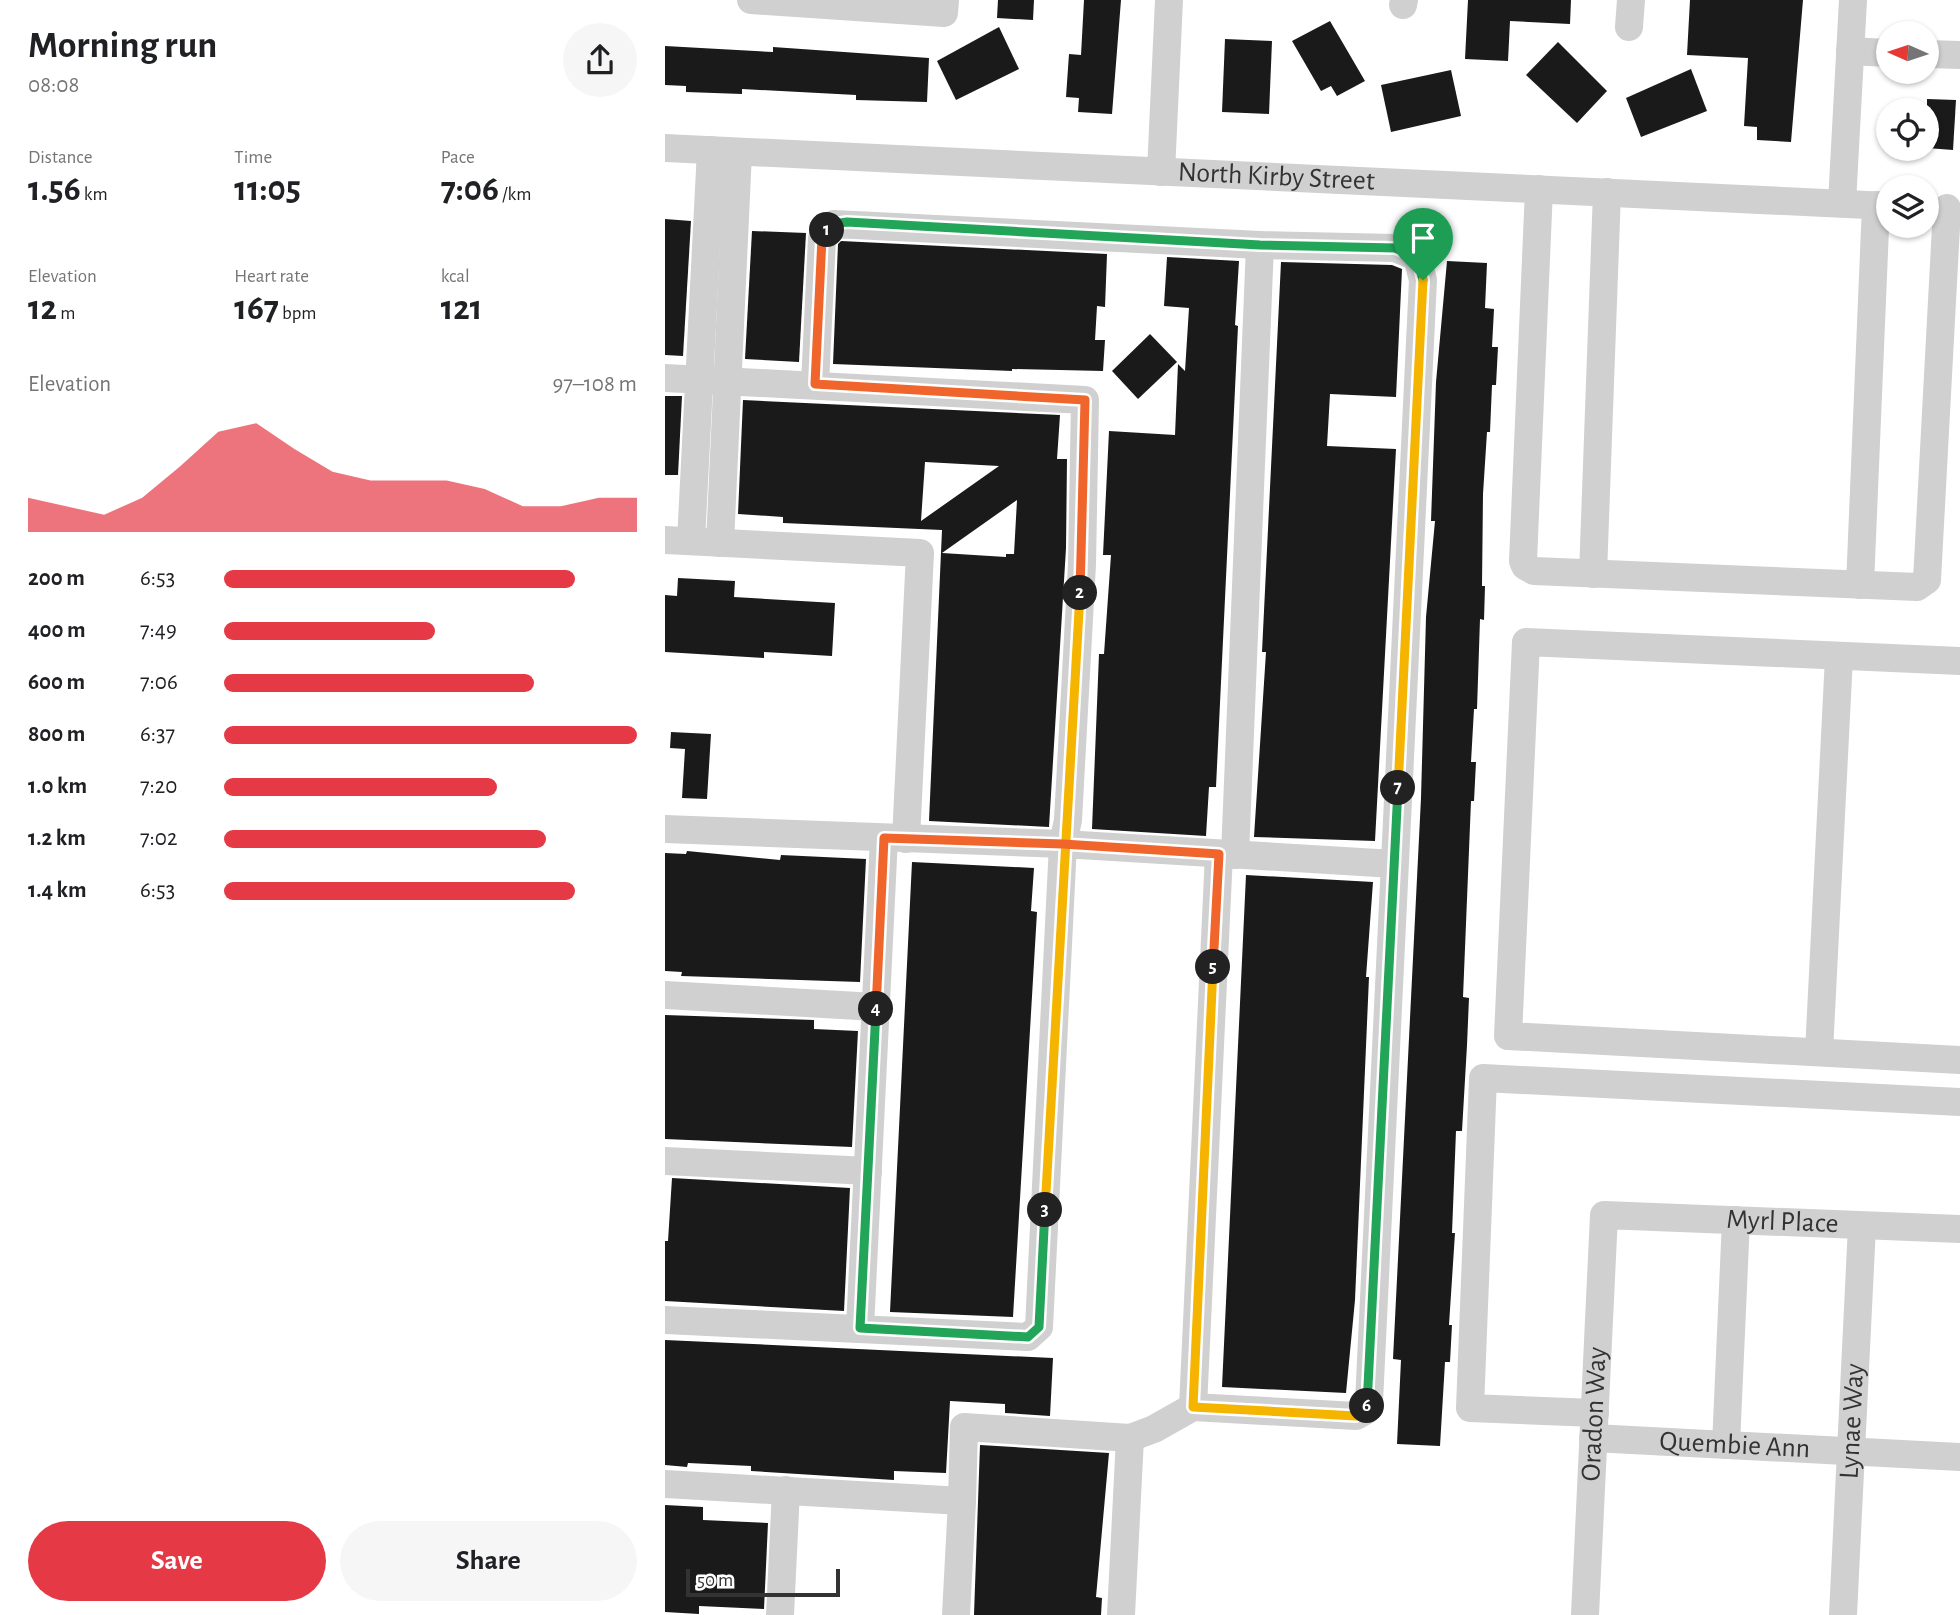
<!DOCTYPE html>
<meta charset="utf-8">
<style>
body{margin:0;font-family:"Alegreya Sans",sans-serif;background:#f6f6f6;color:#202124;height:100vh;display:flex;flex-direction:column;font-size:26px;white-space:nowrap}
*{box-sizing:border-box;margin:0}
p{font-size:23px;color:#757577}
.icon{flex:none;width:38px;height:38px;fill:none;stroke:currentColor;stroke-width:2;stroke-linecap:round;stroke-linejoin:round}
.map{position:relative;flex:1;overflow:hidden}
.drawer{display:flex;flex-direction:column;background:#fff;width:665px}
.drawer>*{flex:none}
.needle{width:46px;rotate:273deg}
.tools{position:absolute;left:1211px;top:21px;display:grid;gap:14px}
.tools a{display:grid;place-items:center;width:63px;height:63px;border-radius:50%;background:#fff;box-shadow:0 2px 5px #0004;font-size:35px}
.scale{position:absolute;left:21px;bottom:18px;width:154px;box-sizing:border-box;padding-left:7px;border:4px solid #333;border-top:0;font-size:19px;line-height:24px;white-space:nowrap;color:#333;-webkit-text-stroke:5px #fff;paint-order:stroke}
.pin{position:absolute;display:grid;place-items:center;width:60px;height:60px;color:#fff;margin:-72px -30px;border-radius:50% 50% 50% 0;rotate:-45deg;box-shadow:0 0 7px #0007}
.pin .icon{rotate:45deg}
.km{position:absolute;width:35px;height:35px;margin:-18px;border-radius:50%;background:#222;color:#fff;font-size:19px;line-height:35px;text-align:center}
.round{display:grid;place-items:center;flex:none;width:74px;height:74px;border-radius:37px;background:#f6f6f6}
.summary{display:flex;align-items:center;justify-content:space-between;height:119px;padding:0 28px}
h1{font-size:38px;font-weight:700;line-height:52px}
.metrics{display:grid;grid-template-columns:repeat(3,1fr);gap:10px;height:119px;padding:7px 28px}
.metrics div{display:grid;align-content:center}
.metrics b{font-size:35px;font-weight:700}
.metrics small{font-size:19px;font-weight:400}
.metrics p{font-size:19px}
.chart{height:196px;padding:14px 28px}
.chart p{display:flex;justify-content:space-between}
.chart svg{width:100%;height:126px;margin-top:7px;fill:#e63946;opacity:.7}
.cta{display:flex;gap:14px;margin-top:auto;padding:14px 28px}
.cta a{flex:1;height:80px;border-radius:42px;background:#e63946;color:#fff;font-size:28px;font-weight:700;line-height:80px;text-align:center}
.cta a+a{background:#f6f6f6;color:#202124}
ul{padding:0 28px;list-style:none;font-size:23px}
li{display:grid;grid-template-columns:112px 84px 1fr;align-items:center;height:52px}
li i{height:18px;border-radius:9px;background:#e63946}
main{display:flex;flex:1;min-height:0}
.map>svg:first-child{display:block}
.building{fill:#1a1a1a;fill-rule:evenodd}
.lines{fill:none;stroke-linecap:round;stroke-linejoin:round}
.minor{stroke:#d0d0d0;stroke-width:28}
.split-1-casing{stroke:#fff;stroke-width:14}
.split-2-casing{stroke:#fff;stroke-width:14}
.split-3-casing{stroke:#fff;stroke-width:14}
.split-4-casing{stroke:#fff;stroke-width:14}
.split-5-casing{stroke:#fff;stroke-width:14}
.split-6-casing{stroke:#fff;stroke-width:14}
.split-7-casing{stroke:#fff;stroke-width:14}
.split-8-casing{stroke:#fff;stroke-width:14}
.split-1{stroke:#22a559;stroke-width:9}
.split-2{stroke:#f0652b;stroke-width:9}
.split-3{stroke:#f5b400;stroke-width:9}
.split-4{stroke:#22a559;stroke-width:9}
.split-5{stroke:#f0652b;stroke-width:9}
.split-6{stroke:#f5b400;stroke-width:9}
.split-7{stroke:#22a559;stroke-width:9}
.split-8{stroke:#f5b400;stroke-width:9}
.labels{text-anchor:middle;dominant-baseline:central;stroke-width:7;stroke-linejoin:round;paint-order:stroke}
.street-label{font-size:28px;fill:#333;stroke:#fff}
</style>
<main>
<section class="drawer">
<div class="summary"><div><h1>Morning run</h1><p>08:08</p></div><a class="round"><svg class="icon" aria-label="share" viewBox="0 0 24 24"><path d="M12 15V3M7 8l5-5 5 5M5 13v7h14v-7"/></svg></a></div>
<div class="metrics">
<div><p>Distance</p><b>1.56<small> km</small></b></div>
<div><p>Time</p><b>11:05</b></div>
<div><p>Pace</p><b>7:06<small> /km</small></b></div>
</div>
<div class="metrics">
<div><p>Elevation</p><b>12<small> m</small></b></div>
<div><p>Heart rate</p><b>167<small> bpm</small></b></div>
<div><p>kcal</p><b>121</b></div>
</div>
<div class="chart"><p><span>Elevation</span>97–108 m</p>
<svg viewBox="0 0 160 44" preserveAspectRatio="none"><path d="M0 44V32L10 35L20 38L30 32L40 21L50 9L60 6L70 15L80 23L90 26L100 26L110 26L120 29L130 35L140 35L150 32L160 32V44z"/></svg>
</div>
<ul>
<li><b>200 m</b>6:53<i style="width:85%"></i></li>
<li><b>400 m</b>7:49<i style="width:51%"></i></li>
<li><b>600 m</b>7:06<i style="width:75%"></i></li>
<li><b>800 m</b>6:37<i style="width:100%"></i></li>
<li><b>1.0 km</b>7:20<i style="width:66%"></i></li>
<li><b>1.2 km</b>7:02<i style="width:78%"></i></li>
<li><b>1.4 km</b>6:53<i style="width:85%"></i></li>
</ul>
<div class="cta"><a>Save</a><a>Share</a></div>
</section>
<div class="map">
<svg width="1295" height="1615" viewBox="0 0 1295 1615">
<rect width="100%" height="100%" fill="#fff"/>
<g class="building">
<path d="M333,0H369L368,20L332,18Z"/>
<path d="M419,0H456L447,114L413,112L414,98L401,97L404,54L416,55Z"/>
<path d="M803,0H906L905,24L845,21L843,61L800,59Z"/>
<path d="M1025,0H1138L1126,142L1092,140V127L1079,126L1083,58L1022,55Z"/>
<path d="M665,21L700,81L672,96L666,86L656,91L627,41Z"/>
<path d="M334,27L354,69L291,100L272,61Z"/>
<path d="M560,39L607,41L604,114L557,112Z"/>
<path d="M893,42L942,91L912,123L861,75Z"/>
<path d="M0,46L108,52V47L264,58L262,102L191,100V95L77,89V94L21,92V86L0,85Z"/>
<path d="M1026,69L1042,111L976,137L961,98Z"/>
<path d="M786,70L796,116L726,132L716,85Z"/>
<path d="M1262,99L1291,100L1288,150L1262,148Z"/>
<path d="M0,219L26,221L18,356L0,355Z"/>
<path d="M87,231L141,233L134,362L80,359Z"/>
<path d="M176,241L442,254L440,307L432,306L430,340H440L438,371L347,369V371L168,364L173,244Z"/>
<path d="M502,257L574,261L570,325L573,326L551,787H544L541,836L427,829L434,654H439L446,555H438L444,431L510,435L513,364L520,371L524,308L499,306Z"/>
<path d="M782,261L822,263L820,308L829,309L827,347H833L831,385H827L825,432H822L818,494L817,586H820L819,620L815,619L812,709H809L806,762H811L809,801H806L798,997L804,998L802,1045L797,1131H791L787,1233H790L784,1325H787L785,1362H780L775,1446L732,1444L736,1360L728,1359L756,798L761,617L770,521H766L771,382Z"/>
<path d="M616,262L727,265L737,269L731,397L665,394L662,446L731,449L710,841L589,837L601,652H597Z"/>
<path d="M485,334L512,362L473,399L447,371Z"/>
<path d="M0,396H17L13,475H0Z"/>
<path d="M78,400L395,415L392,459H402L401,548L384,827L264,821L277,530L118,523V517L73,514ZM260,462L334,466L256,521ZM352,500L349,554H341V557L277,553Z"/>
<path d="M13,578L70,581L69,597L170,603L167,656L99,652V658L0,652V595L12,596Z"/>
<path d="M6,732L46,734L42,799L17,798L20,749L5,748Z"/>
<path d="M22,851L115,860L116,855L201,859L195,982L16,976L17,972L0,971V853L21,854Z"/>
<path d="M247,862L369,868L366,911L372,912L348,1317L225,1312Z"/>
<path d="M581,875L708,882L701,977H704L690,1300L681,1393L557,1387Z"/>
<path d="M0,1015L149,1020V1029L193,1031L187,1147L0,1139Z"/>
<path d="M7,1178L185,1188L179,1311L0,1301V1241H3Z"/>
<path d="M0,1340L388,1358L385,1416L340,1413V1404L285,1401L281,1473L229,1471V1480L86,1471V1466L23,1463L22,1467L0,1465Z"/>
<path d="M315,1445L444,1453L431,1597L437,1598L436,1615H309Z"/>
<path d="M0,1505L38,1507V1520L103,1523L99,1609L34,1606V1614L0,1612Z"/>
</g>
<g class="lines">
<g class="minor">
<path d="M86,0L279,13L280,0"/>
<path d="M738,5L739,0"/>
<path d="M964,27L966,0"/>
<path d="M1185,51L1223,53"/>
<path d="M1262,54L1295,55"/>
<path id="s1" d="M0,148L1223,206"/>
<path d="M496,172L504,0"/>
<path d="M874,189L858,561L860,566L869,571L1252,587L1262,580L1282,208"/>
<path d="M1177,203L1188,0"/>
<path d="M0,378L420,400L417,564L403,820L398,844L0,829"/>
<path d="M0,540L255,553L241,839"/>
<path d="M26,541L46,150"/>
<path d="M55,543L73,152"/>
<path d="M928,574L942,192"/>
<path d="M1195,585L1211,205"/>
<path d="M1295,661L861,642L843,1036L1295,1060"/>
<path d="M570,855L595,245"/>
<path d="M0,995L211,1007"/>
<path d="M1154,1052L1174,657"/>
<path d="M0,1161L203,1171"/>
<path d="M0,1320L363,1337L374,1327L398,844L729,864"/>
<path d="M195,1328L219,838"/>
<path d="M528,1407L554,854"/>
<path d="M930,1413L805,1408L818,1078L1295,1102"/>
<path id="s2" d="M928,1438L1295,1457"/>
<path d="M1061,1445L1071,1220"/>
<path d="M0,1484L297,1501L299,1427L465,1438L489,1429L528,1407L691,1416L700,1411L704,1402L758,280L752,257L730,248L595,245L169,224L157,238L150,384"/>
<path d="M115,1615L121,1490"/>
<path d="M291,1615L297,1501"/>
<path d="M456,1615L465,1438"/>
<path id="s3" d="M920,1615L939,1215L1295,1229"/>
<path id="s4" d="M1178,1615L1197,1226"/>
</g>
</g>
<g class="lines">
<defs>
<path id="split-1" d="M162,230L169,224L182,222L595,245L730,248L752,257L758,280"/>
<path id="split-2" d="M162,230L157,238L150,384L420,400L415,593"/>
<path id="split-3" d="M380,1210L415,593"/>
<path id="split-4" d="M211,1009L195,1328L363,1337L374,1327L380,1210"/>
<path id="split-5" d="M211,1009L219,838L398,844L554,854L548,967"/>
<path id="split-6" d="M548,967L528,1407L691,1416L702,1406"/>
<path id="split-7" d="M702,1406L733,788"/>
<path id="split-8" d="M733,788L758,280"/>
</defs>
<use href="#split-1" class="split-1-casing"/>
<use href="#split-2" class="split-2-casing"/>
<use href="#split-3" class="split-3-casing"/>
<use href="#split-4" class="split-4-casing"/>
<use href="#split-5" class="split-5-casing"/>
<use href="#split-6" class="split-6-casing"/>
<use href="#split-7" class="split-7-casing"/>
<use href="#split-8" class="split-8-casing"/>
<use href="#split-1" class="split-1"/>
<use href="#split-2" class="split-2"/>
<use href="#split-3" class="split-3"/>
<use href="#split-4" class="split-4"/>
<use href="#split-5" class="split-5"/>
<use href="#split-6" class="split-6"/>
<use href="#split-7" class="split-7"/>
<use href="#split-8" class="split-8"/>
</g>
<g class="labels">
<g class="street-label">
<text stroke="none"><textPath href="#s1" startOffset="612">North Kirby Street</textPath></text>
<text stroke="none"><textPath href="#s3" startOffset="579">Myrl Place</textPath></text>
<text stroke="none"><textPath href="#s3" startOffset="201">Oradon Way</textPath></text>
<text stroke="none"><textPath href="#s4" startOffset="194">Lynae Way</textPath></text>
<text stroke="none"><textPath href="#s2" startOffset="142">Quembie Ann</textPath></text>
</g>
</g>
</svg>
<div class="tools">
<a><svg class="needle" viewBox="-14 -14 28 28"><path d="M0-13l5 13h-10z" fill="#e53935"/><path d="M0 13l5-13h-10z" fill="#757577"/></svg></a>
<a><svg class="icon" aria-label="locate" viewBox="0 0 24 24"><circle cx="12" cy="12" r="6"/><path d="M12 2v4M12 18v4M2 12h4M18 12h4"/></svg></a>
<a><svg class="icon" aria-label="layers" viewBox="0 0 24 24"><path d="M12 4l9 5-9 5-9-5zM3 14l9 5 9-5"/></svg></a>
</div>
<div class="scale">50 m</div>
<div class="pin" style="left:758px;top:280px;background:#1e9e55"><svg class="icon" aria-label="arrive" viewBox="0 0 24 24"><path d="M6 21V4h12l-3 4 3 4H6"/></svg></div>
<b class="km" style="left:162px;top:230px">1</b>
<b class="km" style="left:415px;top:593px">2</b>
<b class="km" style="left:380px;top:1210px">3</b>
<b class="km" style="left:211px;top:1009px">4</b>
<b class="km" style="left:548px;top:967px">5</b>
<b class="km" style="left:702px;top:1406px">6</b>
<b class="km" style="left:733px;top:788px">7</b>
</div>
</main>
